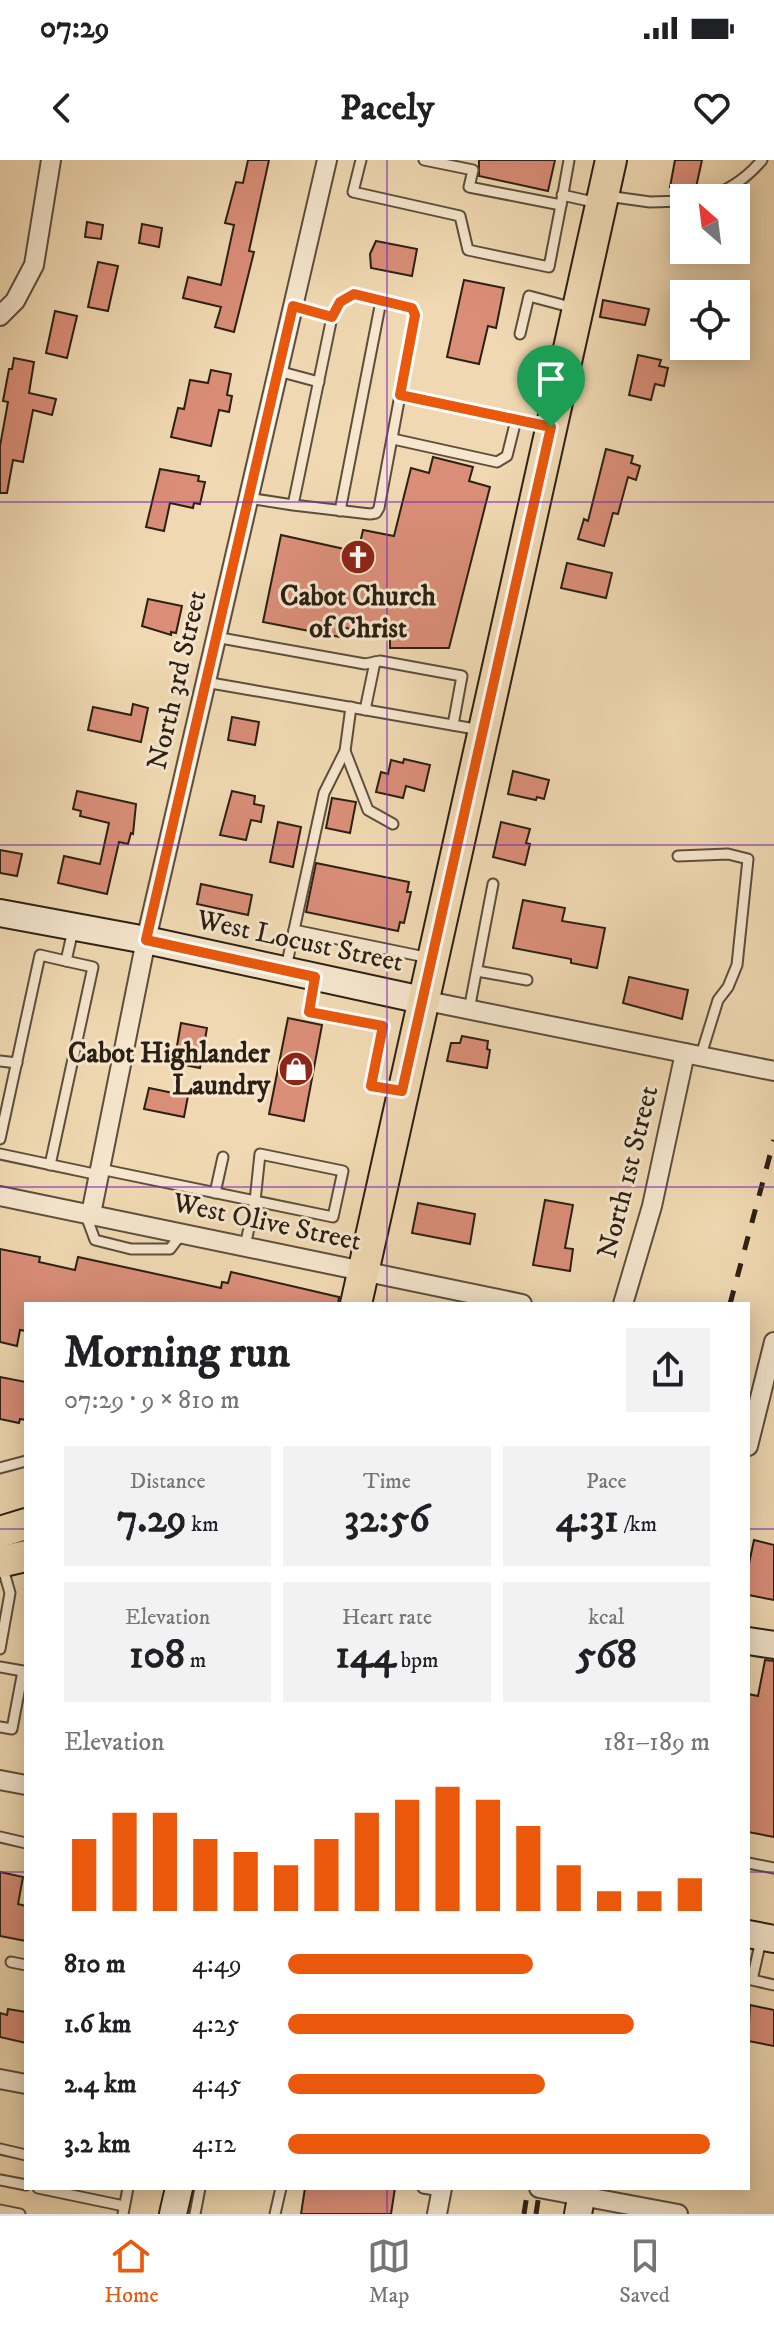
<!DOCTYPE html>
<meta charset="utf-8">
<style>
body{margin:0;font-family:"IM FELL DW Pica",serif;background:#f2f2f2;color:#202124;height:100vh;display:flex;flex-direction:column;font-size:30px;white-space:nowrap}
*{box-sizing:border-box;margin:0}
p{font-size:26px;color:#757577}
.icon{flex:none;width:44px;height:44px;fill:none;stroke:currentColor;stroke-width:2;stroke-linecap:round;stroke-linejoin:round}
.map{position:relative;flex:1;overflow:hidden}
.side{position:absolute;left:24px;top:1142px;width:726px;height:888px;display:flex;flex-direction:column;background:#fff;border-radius:0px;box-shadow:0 4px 20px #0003}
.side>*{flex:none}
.needle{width:52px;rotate:332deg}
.tools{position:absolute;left:670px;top:24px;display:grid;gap:16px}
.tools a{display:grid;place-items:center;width:80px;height:80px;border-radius:0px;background:#fff;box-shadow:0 4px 20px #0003;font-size:40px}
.pin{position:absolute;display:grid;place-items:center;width:68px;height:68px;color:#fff;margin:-82px -34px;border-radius:50% 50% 50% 0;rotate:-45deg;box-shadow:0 0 8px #0007}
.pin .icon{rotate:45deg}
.round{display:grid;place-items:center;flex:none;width:84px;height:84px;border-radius:0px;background:#f2f2f2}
.overview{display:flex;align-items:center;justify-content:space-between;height:136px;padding:0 40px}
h1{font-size:44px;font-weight:800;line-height:60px}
.stats{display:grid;grid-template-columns:repeat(3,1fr);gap:12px;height:136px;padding:8px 40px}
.stats div{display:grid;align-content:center;border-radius:0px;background:#f2f2f2;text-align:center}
.stats b{font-size:40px;font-weight:800}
.stats small{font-size:22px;font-weight:400}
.stats p{font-size:22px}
.chart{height:224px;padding:16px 40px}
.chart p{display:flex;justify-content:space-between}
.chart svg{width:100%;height:144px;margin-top:8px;stroke:#ea580c;stroke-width:6}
ul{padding:0 40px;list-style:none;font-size:26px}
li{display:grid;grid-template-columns:128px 96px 1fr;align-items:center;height:60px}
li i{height:20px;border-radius:10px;background:#ea580c}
.status{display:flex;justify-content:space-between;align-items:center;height:56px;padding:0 40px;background:#fff;direction:ltr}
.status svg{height:22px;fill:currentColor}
header{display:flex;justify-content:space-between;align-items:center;height:104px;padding:0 40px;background:#fff;font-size:36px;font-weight:800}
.tabs{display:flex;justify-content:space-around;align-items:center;height:112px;border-top:2px solid #e0e0e0;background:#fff;font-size:22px;color:#757577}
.tabs a{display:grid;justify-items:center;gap:4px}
.tabs .active{color:#ea580c}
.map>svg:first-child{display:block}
.building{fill:#da8e78;stroke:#2c2014;stroke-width:2}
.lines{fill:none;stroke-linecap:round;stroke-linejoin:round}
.lane-casing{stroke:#5d4e3c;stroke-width:13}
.street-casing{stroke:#5d4e3c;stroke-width:22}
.secondary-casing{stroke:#2c2014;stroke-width:30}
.primary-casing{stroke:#2c2014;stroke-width:34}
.lane{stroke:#f5e6cd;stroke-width:9}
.street{stroke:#f5e6cd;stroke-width:18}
.secondary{stroke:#f5e6cd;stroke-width:26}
.primary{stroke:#f0d9b2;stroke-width:30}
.rail{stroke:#2c2014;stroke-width:5;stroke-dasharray:14 14;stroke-linecap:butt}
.route-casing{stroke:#fff;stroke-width:16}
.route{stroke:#ea580c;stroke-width:10}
.grid{fill:none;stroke:#7b2cbf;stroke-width:2;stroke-opacity:0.55}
.labels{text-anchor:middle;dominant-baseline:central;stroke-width:6;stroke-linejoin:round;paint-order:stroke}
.poi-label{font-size:28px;font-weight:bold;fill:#2c2014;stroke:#f5e6cd}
.street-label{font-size:28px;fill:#2c2014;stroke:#f5e6cd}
</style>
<div class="status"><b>07:29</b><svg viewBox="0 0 49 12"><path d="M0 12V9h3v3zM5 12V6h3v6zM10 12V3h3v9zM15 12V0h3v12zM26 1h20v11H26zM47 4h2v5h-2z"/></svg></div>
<header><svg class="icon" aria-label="back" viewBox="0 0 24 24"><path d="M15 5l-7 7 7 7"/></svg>Pacely<svg class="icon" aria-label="heart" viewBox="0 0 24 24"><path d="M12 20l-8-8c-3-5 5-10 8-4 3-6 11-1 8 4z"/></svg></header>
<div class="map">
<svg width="774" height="2054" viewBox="0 0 774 2054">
<rect width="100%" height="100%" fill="#f0d9b2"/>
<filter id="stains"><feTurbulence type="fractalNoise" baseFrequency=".0025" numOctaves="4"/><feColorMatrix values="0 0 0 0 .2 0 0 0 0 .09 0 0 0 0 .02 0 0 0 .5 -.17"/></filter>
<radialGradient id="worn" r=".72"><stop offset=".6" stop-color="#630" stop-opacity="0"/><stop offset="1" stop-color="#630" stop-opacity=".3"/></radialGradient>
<g class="building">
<path d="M248,0H269L249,91L254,92L234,172L215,167L221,147L183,138L188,117L221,125L234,65L225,63L236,22L243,23Z"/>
<path d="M479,0H555L548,31L479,16Z"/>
<path d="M675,0H702L695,32L670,27Z"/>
<path d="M87,62L103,65L101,79L85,77Z"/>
<path d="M142,64L162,68L159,87L139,83Z"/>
<path d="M376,81L417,89L412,116L371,108L370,94Z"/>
<path d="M98,102L118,106L108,151L88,147Z"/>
<path d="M464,120L504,128L496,168L488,166L479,204L447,197Z"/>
<path d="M603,140L649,149L645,165L600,157Z"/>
<path d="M55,151L77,156L67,198L46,193Z"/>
<path d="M638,195L661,200L659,206L668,208L664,226L655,224L651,240L629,235Z"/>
<path d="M14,198L34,202L29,233L56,239L52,255L33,250L23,302L13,300L7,333H0V286L8,242L3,241L9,209H12Z"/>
<path d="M211,210L231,214L227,235L232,236L229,252L219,250L211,286L171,277L178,248L184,249L190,220L208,223Z"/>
<path d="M606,289L633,296L631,303L640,306L636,320L628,317L618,354L613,353L604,386L578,379L584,359L588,361Z"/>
<path d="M433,297L473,307L469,321L490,327L449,488H390V478L342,467L340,477L263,462L281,375L358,392L363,370L394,376L411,308L429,313Z"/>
<path d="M160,309L199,316L198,321L205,322L200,344L194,343L193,348L170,343L164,371L146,367Z"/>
<path d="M567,403L612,413L606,438L561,428Z"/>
<path d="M148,439L182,446L176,473L171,472V475L142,466Z"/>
<path d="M133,544L148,548L141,582L88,570L93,547L131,555Z"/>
<path d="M232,557L259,562L255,585L228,580Z"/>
<path d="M404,599L430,605L424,631L406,626L403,638L376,632L381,612L388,614L391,600L403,603Z"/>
<path d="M513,611L549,620L544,639L537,637L536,640L508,634Z"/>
<path d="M77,631L136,644L133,674L131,673L128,684L119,682L107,734L58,723L64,696L100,704L109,663L80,656L81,651L73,649Z"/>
<path d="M232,631L255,636L254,644L264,646L261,662L251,660L246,680L220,675Z"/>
<path d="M332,638L356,642L350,673L326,668Z"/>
<path d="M278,662L301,667L293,707L270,702Z"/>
<path d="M501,662L530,669L526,683L530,684L525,705L493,697Z"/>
<path d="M0,690L22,694L17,716L0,713Z"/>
<path d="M316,703L409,722L407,732H411L404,763L400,762L398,771L306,752Z"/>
<path d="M201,724L252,735L248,755L197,744Z"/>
<path d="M523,740L565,748L562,761L605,768L597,808L571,803V799L513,788Z"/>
<path d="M629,817L688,830L682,859L623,843Z"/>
<path d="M288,858L322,865L304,961L269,954Z"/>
<path d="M181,863L207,868L200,908L174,903Z"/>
<path d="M462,876L488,881L487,889L490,890L487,908L447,901L451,883H460Z"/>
<path d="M149,928L188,936L184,957L144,949Z"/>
<path d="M545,1040L573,1045L565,1088L573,1089L570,1111L533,1105Z"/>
<path d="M418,1043L475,1054L470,1084L412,1073Z"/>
<path d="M0,1089L40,1097L39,1102L75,1110L78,1097L221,1128L222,1122L228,1123L231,1112L339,1137L338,1144H26V1171L20,1170L17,1186L0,1182Z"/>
<path d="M0,1217L26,1222V1260L20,1259L19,1263L0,1259Z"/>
<path d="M754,1380L774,1385V1440L748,1435V1408Z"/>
<path d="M765,1500L774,1501V1677L748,1672V1534L758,1536Z"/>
<path d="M0,1712L23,1717L18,1744L26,1746V1781L0,1776Z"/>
<path d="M750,1845L774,1850V1886L748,1881Z"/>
<path d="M8,1849L26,1852V1883L0,1877V1853L7,1855Z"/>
<path d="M305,2028H395L391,2054H301Z"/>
</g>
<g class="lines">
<defs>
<g id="lane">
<path d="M361,0L353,32L460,56L468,90L549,107L561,45"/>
<path d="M424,0L473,10L469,27L561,45L569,0"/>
<path d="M562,35L598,43"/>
<path d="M607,36L650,42L684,41"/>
<path d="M706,38C727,31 747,18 762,0"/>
<path d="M293,146L332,157"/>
<path d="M520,174L529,136L574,148"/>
<path d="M278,211L319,222"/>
<path d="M400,235L546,266"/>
<path d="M393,279L497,302L507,296L516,260"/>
<path d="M248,338L293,345L332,157L340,142L354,134L412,148L415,155L379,348L376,353L370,354L293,345"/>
<path d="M340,351L381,141"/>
<path d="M215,477L365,504L380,501L462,516L453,565"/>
<path d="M205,522L481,570"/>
<path d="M365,550L375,502"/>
<path d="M345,591L368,650L393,664"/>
<path d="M678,696L728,694L748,699L737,805L728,827L718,840L701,895"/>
<path d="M294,770L324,633L345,591L351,547"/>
<path d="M286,808L294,770L430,798"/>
<path d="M477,811L527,820"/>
<path d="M315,821L309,852L383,866L371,926L400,931"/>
<path d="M469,850L493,724"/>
<path d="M0,901L17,903"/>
<path d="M0,979L40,795L66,801L73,770"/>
<path d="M0,994L99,1015"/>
<path d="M50,1005L93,807L66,801"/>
<path d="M100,1009L333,1057L343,1011L260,994L255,1041L245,1086"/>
<path d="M215,1033L223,997"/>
<path d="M85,1053L95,1080L131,1089H170L182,1073"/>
<path d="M0,1308L26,1301"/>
<path d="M0,1489L10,1433L2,1405"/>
<path d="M0,1507L23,1511L12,1569L0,1567"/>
<path d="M0,1677L26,1683"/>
<path d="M748,1703L774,1708"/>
<path d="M761,1780L752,1820L774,1825"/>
<path d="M11,1802L26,1805"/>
<path d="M0,1989L26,1995"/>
<path d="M0,2020L26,2025"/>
<path d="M38,2028L124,2046"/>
<path d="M423,2028L441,2031"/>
<path d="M0,2050L20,2054"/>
<path d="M123,2054L128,2028"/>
<path d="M195,2054L200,2028"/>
<path d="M275,2054L281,2028"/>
</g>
<g id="street">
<path d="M0,156L15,141L34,105L51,0"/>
<path d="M422,840L774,911"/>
<path d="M0,1036L522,1144"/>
<path d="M91,1054L146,780L327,0"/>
<path d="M623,1144L652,1046L685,893"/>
<path d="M748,1286L774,1182"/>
<path d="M0,1620L26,1625"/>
<path d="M0,1919L26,1924"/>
<path d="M539,2028L678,2054"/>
<path d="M437,2054L442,2028"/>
</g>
<g id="secondary">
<path d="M0,753L146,780L422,840"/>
<path d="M748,1481L774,1485"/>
<path d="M748,1774L774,1779"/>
<path d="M173,2054L179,2028"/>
<path d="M578,2054L583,2028"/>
</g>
<g id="primary">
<path d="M356,1144L611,0"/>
<path d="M0,1372L26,1364"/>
<path d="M0,1402L26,1396"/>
</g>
</defs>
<use href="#lane" class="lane-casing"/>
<use href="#street" class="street-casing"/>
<use href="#secondary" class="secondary-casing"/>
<use href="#primary" class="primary-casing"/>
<use href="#lane" class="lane"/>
<use href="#street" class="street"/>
<use href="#secondary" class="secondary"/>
<use href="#primary" class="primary"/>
<g class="rail">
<path d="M730,1144L774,980"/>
<path d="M524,2054L528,2028"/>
<path d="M536,2054L540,2028"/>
</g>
</g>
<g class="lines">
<defs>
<path id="route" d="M354,134L412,148L415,155L400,235L551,267L402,931L371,926L383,866L309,852L315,817L146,780L293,146L332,157L340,142Z"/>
</defs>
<use href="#route" class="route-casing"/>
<use href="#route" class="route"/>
</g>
<path class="grid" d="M387,0V1144M0,342H774M0,685H774M0,1027H774M0,1369H26M748,1369H774M0,1712H26M748,1712H774M387,2028V2054"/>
<defs>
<symbol id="church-disc" viewBox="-11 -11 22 22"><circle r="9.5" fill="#8f2418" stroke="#f5e6cd"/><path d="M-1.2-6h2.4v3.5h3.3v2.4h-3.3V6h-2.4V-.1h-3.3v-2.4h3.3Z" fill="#fff"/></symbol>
<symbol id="shop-disc" viewBox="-11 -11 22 22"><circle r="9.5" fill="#8f2418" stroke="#f5e6cd"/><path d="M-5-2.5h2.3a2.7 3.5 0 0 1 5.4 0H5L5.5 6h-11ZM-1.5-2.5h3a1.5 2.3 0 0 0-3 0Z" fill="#fff"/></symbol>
</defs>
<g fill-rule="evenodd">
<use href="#church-disc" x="338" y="377" width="40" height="40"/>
<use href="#shop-disc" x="276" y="889" width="40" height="40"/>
</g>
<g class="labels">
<g class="poi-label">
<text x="358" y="436">Cabot Church<tspan x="358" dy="32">of Christ</tspan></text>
<text x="270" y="893" text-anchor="end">Cabot Highlander<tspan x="270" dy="32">Laundry</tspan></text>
</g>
<g class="street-label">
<text transform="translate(177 520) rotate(-77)">North 3rd Street</text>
<text transform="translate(300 781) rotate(12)">West Locust Street</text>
<text transform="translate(628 1012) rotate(-76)">North 1st Street</text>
<text transform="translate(267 1062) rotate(12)">West Olive Street</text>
</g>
</g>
<rect width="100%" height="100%" filter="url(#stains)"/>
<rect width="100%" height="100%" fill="url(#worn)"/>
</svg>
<div class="tools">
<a><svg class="needle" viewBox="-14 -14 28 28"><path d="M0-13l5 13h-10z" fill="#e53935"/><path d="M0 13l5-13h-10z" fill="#757577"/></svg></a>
<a><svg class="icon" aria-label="locate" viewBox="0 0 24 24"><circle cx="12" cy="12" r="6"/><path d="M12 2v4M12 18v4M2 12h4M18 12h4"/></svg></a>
</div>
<div class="pin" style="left:551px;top:267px;background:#1e9e55"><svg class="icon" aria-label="arrive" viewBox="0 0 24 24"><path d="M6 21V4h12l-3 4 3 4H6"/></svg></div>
<section class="side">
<div class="overview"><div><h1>Morning run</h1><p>07:29 · 9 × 810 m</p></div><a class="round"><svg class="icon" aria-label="share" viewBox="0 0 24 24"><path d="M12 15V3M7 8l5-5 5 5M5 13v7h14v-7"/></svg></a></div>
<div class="stats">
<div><p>Distance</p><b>7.29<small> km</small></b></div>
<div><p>Time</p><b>32:56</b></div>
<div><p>Pace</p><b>4:31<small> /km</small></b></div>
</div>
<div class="stats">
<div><p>Elevation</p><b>108<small> m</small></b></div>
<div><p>Heart rate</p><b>144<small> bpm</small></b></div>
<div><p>kcal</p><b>568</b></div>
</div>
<div class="chart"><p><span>Elevation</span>181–189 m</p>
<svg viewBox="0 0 160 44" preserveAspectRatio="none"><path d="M5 44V22M15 44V14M25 44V14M35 44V22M45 44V26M55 44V30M65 44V22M75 44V14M85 44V10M95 44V6M105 44V10M115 44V18M125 44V30M135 44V38M145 44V38M155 44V34"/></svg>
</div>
<ul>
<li><b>810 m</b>4:49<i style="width:58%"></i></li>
<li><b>1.6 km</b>4:25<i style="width:82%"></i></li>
<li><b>2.4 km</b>4:45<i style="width:61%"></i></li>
<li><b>3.2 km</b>4:12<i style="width:100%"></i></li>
</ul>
</section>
</div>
<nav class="tabs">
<a class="active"><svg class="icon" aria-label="home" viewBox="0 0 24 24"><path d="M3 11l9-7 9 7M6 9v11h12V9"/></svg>Home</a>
<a><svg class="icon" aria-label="map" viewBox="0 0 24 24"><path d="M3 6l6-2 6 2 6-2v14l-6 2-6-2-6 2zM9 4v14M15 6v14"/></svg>Map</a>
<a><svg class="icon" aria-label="saved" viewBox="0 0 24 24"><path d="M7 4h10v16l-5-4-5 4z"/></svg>Saved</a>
</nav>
